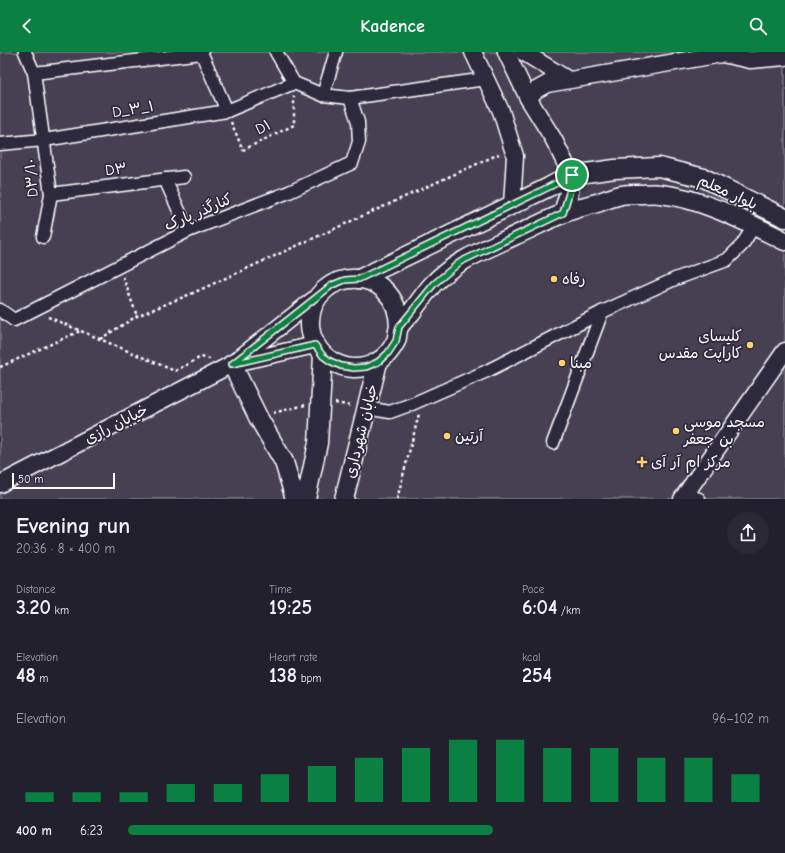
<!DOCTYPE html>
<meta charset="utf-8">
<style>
body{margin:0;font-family:"Comic Neue","Playpen Sans Arabic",sans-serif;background:#2b2836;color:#f1f3f6;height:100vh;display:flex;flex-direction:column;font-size:15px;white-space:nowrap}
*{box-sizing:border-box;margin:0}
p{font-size:13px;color:#a3a3aa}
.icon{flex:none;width:22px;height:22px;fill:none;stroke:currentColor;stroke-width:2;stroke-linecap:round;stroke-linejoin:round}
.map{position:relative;height:447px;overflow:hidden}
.details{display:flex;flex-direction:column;background:#23202e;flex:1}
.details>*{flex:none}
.scale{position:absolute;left:12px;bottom:10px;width:103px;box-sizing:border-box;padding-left:4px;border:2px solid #fff;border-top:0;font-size:11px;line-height:14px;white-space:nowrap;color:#fff;-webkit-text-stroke:3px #2f2a3d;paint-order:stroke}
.pin{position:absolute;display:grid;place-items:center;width:34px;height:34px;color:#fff;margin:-17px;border:2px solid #fff;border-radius:50%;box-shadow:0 1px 4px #0007}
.round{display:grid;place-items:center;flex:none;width:42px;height:42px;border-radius:21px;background:#2b2836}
.head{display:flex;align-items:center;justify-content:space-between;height:68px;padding:0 16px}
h1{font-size:22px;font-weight:800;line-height:30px}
.figures{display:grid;grid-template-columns:repeat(3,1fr);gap:6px;height:68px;padding:4px 16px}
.figures div{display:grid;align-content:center}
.figures b{font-size:20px;font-weight:800}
.figures small{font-size:11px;font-weight:400}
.figures p{font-size:11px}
.chart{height:112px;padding:8px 16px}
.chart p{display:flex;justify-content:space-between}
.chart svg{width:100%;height:72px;margin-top:4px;stroke:#0b8043;stroke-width:6}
ul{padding:0 16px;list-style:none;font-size:13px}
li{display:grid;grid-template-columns:64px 48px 1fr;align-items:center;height:30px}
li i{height:10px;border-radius:5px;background:#0b8043}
header{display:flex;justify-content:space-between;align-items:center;height:52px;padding:0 16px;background:#0b8043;color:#fff;font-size:18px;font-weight:800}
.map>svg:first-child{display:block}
.green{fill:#464152;stroke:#a2a0a8}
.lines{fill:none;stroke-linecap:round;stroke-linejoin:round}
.street-casing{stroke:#fff;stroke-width:15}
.secondary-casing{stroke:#fff;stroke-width:19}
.primary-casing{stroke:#fff;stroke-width:21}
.path{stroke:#fff;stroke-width:2.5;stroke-dasharray:3 3;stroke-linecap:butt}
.street{stroke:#2f2a3d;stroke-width:12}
.secondary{stroke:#2f2a3d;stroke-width:16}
.primary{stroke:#2f2a3d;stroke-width:18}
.route-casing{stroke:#fff;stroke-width:8}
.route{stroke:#0b8043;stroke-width:5}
.poi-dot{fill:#ffd166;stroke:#2f2a3d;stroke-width:1.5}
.labels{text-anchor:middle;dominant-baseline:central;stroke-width:3.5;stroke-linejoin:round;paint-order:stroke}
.street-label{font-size:15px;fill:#fff;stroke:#2f2a3d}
.poi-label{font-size:15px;fill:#fff;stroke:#2f2a3d;text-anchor:start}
</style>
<header><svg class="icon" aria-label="back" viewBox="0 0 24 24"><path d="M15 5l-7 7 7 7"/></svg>Kadence<svg class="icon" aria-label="search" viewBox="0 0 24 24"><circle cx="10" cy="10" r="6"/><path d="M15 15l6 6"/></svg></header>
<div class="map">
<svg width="785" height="447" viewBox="0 0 785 447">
<rect width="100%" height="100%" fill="#2f2a3d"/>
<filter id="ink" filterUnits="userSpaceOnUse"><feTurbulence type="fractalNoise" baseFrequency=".025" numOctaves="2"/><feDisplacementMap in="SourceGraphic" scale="8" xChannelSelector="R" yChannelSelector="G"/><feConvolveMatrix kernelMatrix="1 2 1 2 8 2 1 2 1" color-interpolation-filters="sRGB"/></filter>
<g filter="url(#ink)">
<rect class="green" x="0" y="0" width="785" height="447"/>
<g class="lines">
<defs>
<g id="street">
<path d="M25,0L34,21L51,142L43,185"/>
<path d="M201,0L227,59"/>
<path d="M276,0L294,31L323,43L350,46L486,27"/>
<path d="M34,21L202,1"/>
<path d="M323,43L336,0"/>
<path d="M0,92L44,88L227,59L294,31"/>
<path d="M165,127L188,179"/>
<path d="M51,142L184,125"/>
<path d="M0,258L14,268L188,179L289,140L352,111L359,90L358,70L350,46"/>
<path d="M366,356L390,360L412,352L487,319L602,260L675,227L727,208L742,193L754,174"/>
<path d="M553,391L602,260"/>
<path d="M685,442L699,447"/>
</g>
<g id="secondary">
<path d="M473,0L501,59L515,104L512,153"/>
<path d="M506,0L528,46L554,88L571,123"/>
<path d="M523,0L567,27"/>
<path d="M722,2L750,8L785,5"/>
<path d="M528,46L536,38L547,32L722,2L727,0"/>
<path d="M235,311L315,293"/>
<path d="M0,432L232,312L321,242"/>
<path d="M682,447L785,299"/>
</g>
<g id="primary">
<path d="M563,161L569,141L571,123"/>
<path d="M359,227L549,135L571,123L615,117L659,115L704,126L785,166"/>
<path d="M399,275C398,209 313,215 310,268C308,303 346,328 377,310C385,306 392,297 396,289C398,284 397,279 399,275C402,270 407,265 411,261C418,251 425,241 433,232C456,208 487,197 516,183C532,176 547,168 562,162C573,157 585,154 597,151C605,148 613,145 621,143C626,142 633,142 639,142C646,142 654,141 660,142C702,146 748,171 785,189"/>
<path d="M232,312L258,365L284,410L295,447"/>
<path d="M306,447L318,391L323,304"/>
<path d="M344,447L378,310"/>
</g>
</defs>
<use href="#street" class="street-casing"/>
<use href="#secondary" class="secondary-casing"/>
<use href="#primary" class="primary-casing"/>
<g class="path">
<path d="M231,70L243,98L294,73V44"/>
<path d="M123,225L137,264"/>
<path d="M48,265L175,319L201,305L210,307"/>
<path d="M100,287L137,264L193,241L499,102"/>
<path d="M0,315L80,279"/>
<path d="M335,351L352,354"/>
<path d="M273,361L305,353"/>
<path d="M397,447L419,362"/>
</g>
<use href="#street" class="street"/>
<use href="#secondary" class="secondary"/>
<use href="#primary" class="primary"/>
</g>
</g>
<g class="lines" filter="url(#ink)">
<defs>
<path id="route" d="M572,123L569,141L563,161L460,210L434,232L399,275L396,289L388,301L378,310L366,315L354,316L341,314L330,309L323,304L315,293L232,312L332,233L345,228L359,227L549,135Z"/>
</defs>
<use href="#route" class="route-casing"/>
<use href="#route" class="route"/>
</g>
<g class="poi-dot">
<circle cx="554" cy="227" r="4"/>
<circle cx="750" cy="293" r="4"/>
<circle cx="562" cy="311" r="4"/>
<circle cx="676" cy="379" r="4"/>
<circle cx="447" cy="384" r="4"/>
<path d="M640 404h4v4h4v4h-4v4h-4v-4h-4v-4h4z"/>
</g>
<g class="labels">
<g class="street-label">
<text transform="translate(133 57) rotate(-9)">D_۳_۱</text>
<text transform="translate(263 75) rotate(-26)">D۱</text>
<text transform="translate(116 117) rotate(-7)">D۳</text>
<text transform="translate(31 126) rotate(-95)">D۳/۱۰</text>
<text transform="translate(728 140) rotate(25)">بلوار معلم</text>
<text transform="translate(198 160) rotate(-23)">کنارگذر پارک</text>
<text transform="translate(116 372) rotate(-27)">خیابان رازی</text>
<text transform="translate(361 379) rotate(-76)">خیابان شهرداری</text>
</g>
<g class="poi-label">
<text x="562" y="227">رفاه</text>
<text x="742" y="284" text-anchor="end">کلیسای<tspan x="742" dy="17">کاراپت مقدس</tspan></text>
<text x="570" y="311">مبنا</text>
<text x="684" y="370">مسجد موسی<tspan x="684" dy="17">بن جعفر</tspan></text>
<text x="455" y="384">آرتین</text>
<text x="651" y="410">مرکز ام آر آی</text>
</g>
</g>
</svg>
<div class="scale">50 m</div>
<div class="pin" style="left:572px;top:123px;background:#1e9e55"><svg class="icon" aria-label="arrive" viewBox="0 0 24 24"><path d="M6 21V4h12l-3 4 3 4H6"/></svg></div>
</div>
<section class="details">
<div class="head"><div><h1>Evening run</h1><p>20:36 · 8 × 400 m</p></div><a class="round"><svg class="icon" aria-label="share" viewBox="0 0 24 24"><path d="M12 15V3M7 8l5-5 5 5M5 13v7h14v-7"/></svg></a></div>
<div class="figures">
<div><p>Distance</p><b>3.20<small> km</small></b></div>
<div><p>Time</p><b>19:25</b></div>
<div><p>Pace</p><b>6:04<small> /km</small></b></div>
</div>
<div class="figures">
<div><p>Elevation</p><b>48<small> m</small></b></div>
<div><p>Heart rate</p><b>138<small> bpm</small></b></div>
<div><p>kcal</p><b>254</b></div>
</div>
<div class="chart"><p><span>Elevation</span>96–102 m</p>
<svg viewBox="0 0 160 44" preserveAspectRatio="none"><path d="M5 44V38M15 44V38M25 44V38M35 44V33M45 44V33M55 44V27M65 44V22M75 44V17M85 44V11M95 44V6M105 44V6M115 44V11M125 44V11M135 44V17M145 44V17M155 44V27"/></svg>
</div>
<ul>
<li><b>400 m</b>6:23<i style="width:57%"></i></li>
</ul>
</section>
